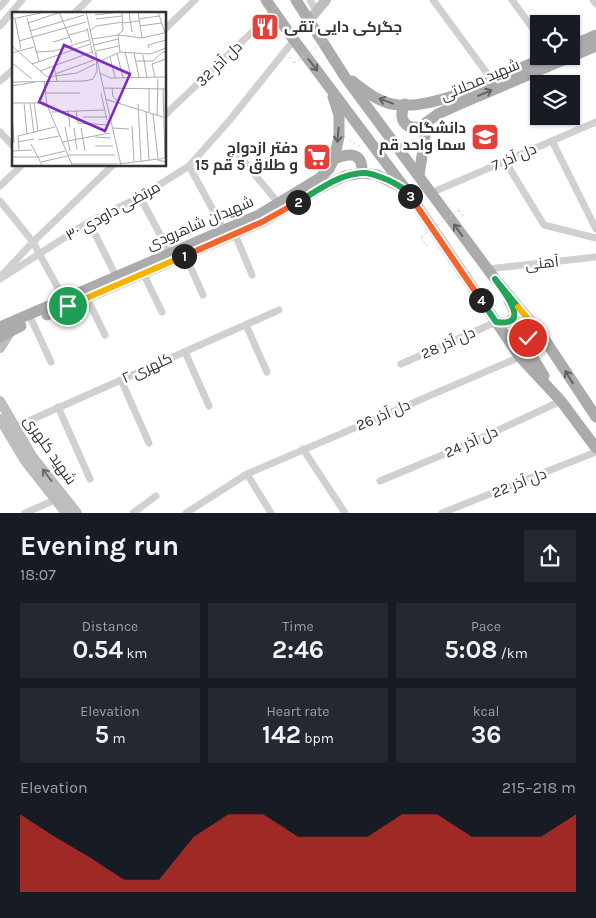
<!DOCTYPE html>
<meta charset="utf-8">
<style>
body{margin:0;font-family:Karla,Cairo,sans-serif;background:#242831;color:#f1f3f6;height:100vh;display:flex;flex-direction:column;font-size:19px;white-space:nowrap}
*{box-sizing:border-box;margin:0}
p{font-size:16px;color:#9ea1a6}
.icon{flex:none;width:28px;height:28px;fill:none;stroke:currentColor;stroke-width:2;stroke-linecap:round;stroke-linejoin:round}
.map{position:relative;height:513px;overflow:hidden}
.drawer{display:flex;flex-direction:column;background:#171b24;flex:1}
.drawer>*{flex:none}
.tools{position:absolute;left:530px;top:15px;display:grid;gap:10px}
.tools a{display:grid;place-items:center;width:50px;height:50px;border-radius:0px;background:#171b24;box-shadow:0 1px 4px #0004;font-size:25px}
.pin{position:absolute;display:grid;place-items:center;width:42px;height:42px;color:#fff;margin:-21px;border:2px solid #fff;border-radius:50%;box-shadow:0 1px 5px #0007}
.km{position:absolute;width:25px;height:25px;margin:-12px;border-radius:50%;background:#222;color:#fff;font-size:14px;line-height:25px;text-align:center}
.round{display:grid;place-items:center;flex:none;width:52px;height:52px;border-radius:0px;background:#242831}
.summary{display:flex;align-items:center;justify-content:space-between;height:85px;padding:0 20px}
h1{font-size:28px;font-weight:700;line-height:38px}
.metrics{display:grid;grid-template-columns:repeat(3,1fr);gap:8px;height:85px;padding:5px 20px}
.metrics div{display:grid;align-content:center;border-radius:0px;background:#242831;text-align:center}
.metrics b{font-size:25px;font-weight:700}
.metrics small{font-size:14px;font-weight:400}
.metrics p{font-size:14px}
.chart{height:140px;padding:10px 20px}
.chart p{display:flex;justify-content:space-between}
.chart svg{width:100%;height:90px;margin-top:5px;fill:#d93025;opacity:.7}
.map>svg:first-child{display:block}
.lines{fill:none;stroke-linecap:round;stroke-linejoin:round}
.path{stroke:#cdcdcd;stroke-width:1;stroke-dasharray:2.5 2.5;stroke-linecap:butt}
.street{stroke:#d0d0d0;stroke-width:7}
.secondary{stroke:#bdbdbd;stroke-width:10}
.primary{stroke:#ababab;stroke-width:11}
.path-bridge{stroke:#cdcdcd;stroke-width:1;stroke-dasharray:2.5 2.5;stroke-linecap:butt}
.oneway{stroke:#636363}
.oneway2{stroke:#6a6a6a}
.split-1-casing{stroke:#fff;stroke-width:10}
.split-2-casing{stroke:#fff;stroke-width:10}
.split-3-casing{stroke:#fff;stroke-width:10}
.split-4-casing{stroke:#fff;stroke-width:10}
.split-5-casing{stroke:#fff;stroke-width:10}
.split-6-casing{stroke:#fff;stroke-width:10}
.split-1{stroke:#f5b400;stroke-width:6}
.split-2{stroke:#f0652b;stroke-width:6}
.split-3{stroke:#22a559;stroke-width:6}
.split-4{stroke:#f0652b;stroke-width:6}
.split-5{stroke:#22a559;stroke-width:6}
.split-6{stroke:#f5b400;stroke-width:6}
.labels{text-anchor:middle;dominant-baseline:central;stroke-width:5;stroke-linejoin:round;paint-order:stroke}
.poi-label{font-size:15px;font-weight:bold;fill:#333;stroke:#fff;text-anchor:end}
.street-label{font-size:15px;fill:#333;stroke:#fff}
.inset-road{fill:none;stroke:#adadad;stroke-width:1}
.view{fill:#7b2cbf;fill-opacity:0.15;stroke:#7b2cbf;stroke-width:2.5}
.inset-edge{fill:none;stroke:#333;stroke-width:2.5}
</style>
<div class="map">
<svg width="596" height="513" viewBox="0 0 596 513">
<rect width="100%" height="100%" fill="#fff"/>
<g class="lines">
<g class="path">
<path d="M290,57L294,63"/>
<path d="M349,140L361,147"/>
<path d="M459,210L464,217H462"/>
<path d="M421,237L426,246L430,243"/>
</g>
<g class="street">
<path d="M310,0L314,7L322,5"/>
<path d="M433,0L492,80"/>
<path d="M512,0L539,37"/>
<path d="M593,0L596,4"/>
<path d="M0,7L6,0"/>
<path d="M73,14L88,0"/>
<path d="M0,26L22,0"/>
<path d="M165,29L195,0"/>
<path d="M0,81L14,69"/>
<path d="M165,115L273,12"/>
<path d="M0,132L14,147"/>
<path d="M552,141L596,229"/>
<path d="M238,154L279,204"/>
<path d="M505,161L544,225L596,238"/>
<path d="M189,166L224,230"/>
<path d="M0,186L22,165"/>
<path d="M431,193L596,122"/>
<path d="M140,197L170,253"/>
<path d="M0,201L33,242L64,299"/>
<path d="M89,222L116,276"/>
<path d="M235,234L252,275"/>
<path d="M185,255L203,295"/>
<path d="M487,269L596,257"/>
<path d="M143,273L162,312"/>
<path d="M3,274L33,242L113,165"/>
<path d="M0,279L89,222L140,197L189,166L229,121L294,40"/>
<path d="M87,298L105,335"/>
<path d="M32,321L51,362"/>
<path d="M246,325L267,372"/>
<path d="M185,352L209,406"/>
<path d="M401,364L496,322"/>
<path d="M121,380L149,443"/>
<path d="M58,407L90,479"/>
<path d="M15,427L279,310"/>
<path d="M303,449L345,513"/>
<path d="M247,474L271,513"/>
<path d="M380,481L466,445L561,401"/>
<path d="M25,513L55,500"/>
<path d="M133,513L156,496"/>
<path d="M186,513L247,474L520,357"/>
<path d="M442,513L596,452"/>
</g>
<g class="secondary">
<path d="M310,19L326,0"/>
<path d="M0,348L10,332"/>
<path d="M0,401L32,456L77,513"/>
<path d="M0,419L25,461L66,513"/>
</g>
<g class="primary">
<path d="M266,0L294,40L407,191L520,357L561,401L596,448"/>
<path d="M296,0L345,77L495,279L541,334L596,417"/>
<path d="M571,46L596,35"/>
<path d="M352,81C364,90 377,101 392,104C434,113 508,73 548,56"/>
<path d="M405,104C395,122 411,135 427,122"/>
<path d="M334,159C349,153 363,151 362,173"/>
<path d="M419,176L427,122L438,114L460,104L596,46"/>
<path d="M47,315L262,222L326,185L345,176L362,173L377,175L403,188"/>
<path d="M496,322C514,325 519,316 509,301"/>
<path d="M0,327L259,215L320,178L329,169L334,159L339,137V115L333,97"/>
<path d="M541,334L536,332L531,334L526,343L528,350L544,376"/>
<path d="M0,337L21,326"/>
</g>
<g class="path-bridge">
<path d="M294,63L331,37"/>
<path d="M421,237L459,210"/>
</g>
</g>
<defs><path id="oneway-shaft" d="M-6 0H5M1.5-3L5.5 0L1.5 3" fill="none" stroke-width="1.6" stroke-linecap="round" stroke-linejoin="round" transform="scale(1.25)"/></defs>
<g class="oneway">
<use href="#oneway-shaft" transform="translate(313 65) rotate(52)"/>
<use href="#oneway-shaft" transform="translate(485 93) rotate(-23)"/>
<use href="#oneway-shaft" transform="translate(386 101) rotate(-160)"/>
<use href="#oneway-shaft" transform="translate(338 135) rotate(95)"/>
<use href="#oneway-shaft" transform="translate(458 230) rotate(-126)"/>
<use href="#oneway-shaft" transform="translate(569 377) rotate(-121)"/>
</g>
<use class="oneway2" href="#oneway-shaft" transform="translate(47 475) rotate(-127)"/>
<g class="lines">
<defs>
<path id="split-1" d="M68,306L184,256"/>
<path id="split-2" d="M184,256L262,222L298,202"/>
<path id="split-3" d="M298,202C317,191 339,174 362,173C371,172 380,177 388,180C396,184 405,188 410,196"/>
<path id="split-4" d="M410,196L481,300"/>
<path id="split-5" d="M481,300L496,322C533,327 504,292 495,279L518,307"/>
<path id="split-6" d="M518,307L541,334C535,332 532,333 528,338"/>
</defs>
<use href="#split-1" class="split-1-casing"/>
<use href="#split-2" class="split-2-casing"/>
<use href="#split-3" class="split-3-casing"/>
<use href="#split-4" class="split-4-casing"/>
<use href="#split-5" class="split-5-casing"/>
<use href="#split-6" class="split-6-casing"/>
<use href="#split-1" class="split-1"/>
<use href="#split-2" class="split-2"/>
<use href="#split-3" class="split-3"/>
<use href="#split-4" class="split-4"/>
<use href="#split-5" class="split-5"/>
<use href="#split-6" class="split-6"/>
</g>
<defs>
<symbol id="restaurant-square" viewBox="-11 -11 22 22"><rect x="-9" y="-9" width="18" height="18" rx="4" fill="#e53f3a" stroke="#fff"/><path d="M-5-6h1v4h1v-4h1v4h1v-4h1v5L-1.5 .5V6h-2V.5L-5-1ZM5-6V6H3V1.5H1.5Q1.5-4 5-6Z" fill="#fff"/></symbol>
<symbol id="university-square" viewBox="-11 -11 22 22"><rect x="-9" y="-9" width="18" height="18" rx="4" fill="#e53f3a" stroke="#fff"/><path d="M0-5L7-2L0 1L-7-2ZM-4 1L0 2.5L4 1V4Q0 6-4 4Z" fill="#fff"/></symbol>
<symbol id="supermarket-square" viewBox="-11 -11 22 22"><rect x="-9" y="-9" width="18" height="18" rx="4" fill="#e53f3a" stroke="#fff"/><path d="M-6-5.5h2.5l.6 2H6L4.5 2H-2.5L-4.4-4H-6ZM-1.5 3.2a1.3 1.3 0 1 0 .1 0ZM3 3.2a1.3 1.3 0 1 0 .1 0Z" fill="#fff"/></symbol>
</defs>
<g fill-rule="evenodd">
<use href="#restaurant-square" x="249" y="11" width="32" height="32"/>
<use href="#university-square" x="469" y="121" width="32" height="32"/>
<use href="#supermarket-square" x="301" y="141" width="32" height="32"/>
</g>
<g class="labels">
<g class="poi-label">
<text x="284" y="27" text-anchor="start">جگرکی دایی تقی</text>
<text x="466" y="128">دانشگاه<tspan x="466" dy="17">سما واحد قم</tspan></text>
<text x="298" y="148">دفتر ازدواج<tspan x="298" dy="17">15 و طلاق 5 قم</tspan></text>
</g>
<g class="street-label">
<text transform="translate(219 64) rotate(-44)">دل آذر 32</text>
<text transform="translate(480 80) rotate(-23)">شهید محلاتی</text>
<text transform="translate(514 157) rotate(-23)">دل آذر 7</text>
<text transform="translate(113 211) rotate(-29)">۳۰ مرتضی داودی</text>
<text transform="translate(200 223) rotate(-23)">شهیدان شاهرودی</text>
<text transform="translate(542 263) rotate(-6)">آهنی</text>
<text transform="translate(448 343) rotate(-24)">دل آذر 28</text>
<text transform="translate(147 368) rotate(-24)">کلهری ۲</text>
<text transform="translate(383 415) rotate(-23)">دل آذر 26</text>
<text transform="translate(471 442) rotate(-24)">دل آذر 24</text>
<text transform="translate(50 450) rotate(55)">شهید کلهری</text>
<text transform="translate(519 483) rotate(-21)">دل آذر 22</text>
</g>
</g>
<g transform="translate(12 12)">
<rect width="154" height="154" fill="#fff"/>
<path class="inset-road" d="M47,0L60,31M74,0L109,153M117,0L120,20M126,0L130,26M146,0L154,24M83,3L107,0M15,6L27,49M0,7L33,0M3,7L9,37M84,7L110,4M127,7L147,4M16,11L49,0M111,11L127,9M128,14L149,11M75,16L81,43M18,19L72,3M78,19L84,14L111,10M57,23L75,18M80,27L106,23L130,26L152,21M7,29L74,10M41,30L58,25M82,33L106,27M0,34L35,65L65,61L83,52M137,36L136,33L154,28M23,37L25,40L42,39L77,28M84,39L107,34M84,40L85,59M108,40L106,23L111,18L110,0M113,40L119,65M0,41L22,35M105,41L111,66M122,41L127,65M131,43L135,66M98,45L103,65M124,49H141L152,39L154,44M86,50L108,40L138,42L154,36M0,51L20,67M20,52L78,32M42,54L45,69M28,59L80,40M88,61L98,66L154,65M43,62L82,48M143,65L140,52L154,47M32,69L35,93L60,153M0,70L73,69L81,67L85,59M0,74L23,70M91,76L154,77M100,76L101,85L109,92M151,77L153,146M34,81H68M89,81L95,108M93,87L154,106M0,91H34M12,91L15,122M18,91L22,121M22,91L26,119M126,92L129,149M56,98L58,115M64,99L66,111L96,113M39,100L92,98M134,100L137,148M137,100V76M0,101L2,131M141,102L146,147M145,103L146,67M71,105H95M120,114L122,149M53,115L58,139M62,116L65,138M69,116L73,139M101,116L117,117M83,125L99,126M26,128L47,124M6,130L22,127M50,130L98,121M19,132L30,153M83,134H101M7,138L6,124L43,115M0,139L20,138M55,143H103M0,145H28L53,139M154,145L146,148L154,150M29,150L55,144M59,152H106M107,152L146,147"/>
<path class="view" d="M52,33L118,62L93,119L27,90Z"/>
<rect width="154" height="154" class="inset-edge"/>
</g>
</svg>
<div class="tools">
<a><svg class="icon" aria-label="locate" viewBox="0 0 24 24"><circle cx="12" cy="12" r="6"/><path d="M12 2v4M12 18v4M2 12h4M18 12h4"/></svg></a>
<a><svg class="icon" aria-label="layers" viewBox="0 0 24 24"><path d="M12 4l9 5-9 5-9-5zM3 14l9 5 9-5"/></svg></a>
</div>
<div class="pin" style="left:68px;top:306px;background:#1e9e55"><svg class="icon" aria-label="arrive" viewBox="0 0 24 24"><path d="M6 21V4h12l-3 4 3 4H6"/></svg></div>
<div class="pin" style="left:528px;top:338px;background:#d93025"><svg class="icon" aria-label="check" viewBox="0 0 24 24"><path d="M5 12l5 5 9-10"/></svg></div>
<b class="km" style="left:184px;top:256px">1</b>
<b class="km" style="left:298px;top:202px">2</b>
<b class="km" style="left:410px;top:196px">3</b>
<b class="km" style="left:481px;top:300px">4</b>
</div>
<section class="drawer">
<div class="summary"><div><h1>Evening run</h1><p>18:07</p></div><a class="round"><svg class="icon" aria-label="share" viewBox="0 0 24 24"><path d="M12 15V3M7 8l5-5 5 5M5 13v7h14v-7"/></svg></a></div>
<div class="metrics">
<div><p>Distance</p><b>0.54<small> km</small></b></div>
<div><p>Time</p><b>2:46</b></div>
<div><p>Pace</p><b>5:08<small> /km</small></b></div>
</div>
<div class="metrics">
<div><p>Elevation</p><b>5<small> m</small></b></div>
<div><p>Heart rate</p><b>142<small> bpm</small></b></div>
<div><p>kcal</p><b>36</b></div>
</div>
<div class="chart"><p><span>Elevation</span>215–218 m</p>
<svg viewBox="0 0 160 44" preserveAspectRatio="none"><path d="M0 44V6L10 17L20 27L30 38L40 38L50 17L60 6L70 6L80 17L90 17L100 17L110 6L120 6L130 17L140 17L150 17L160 6V44z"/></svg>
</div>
</section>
